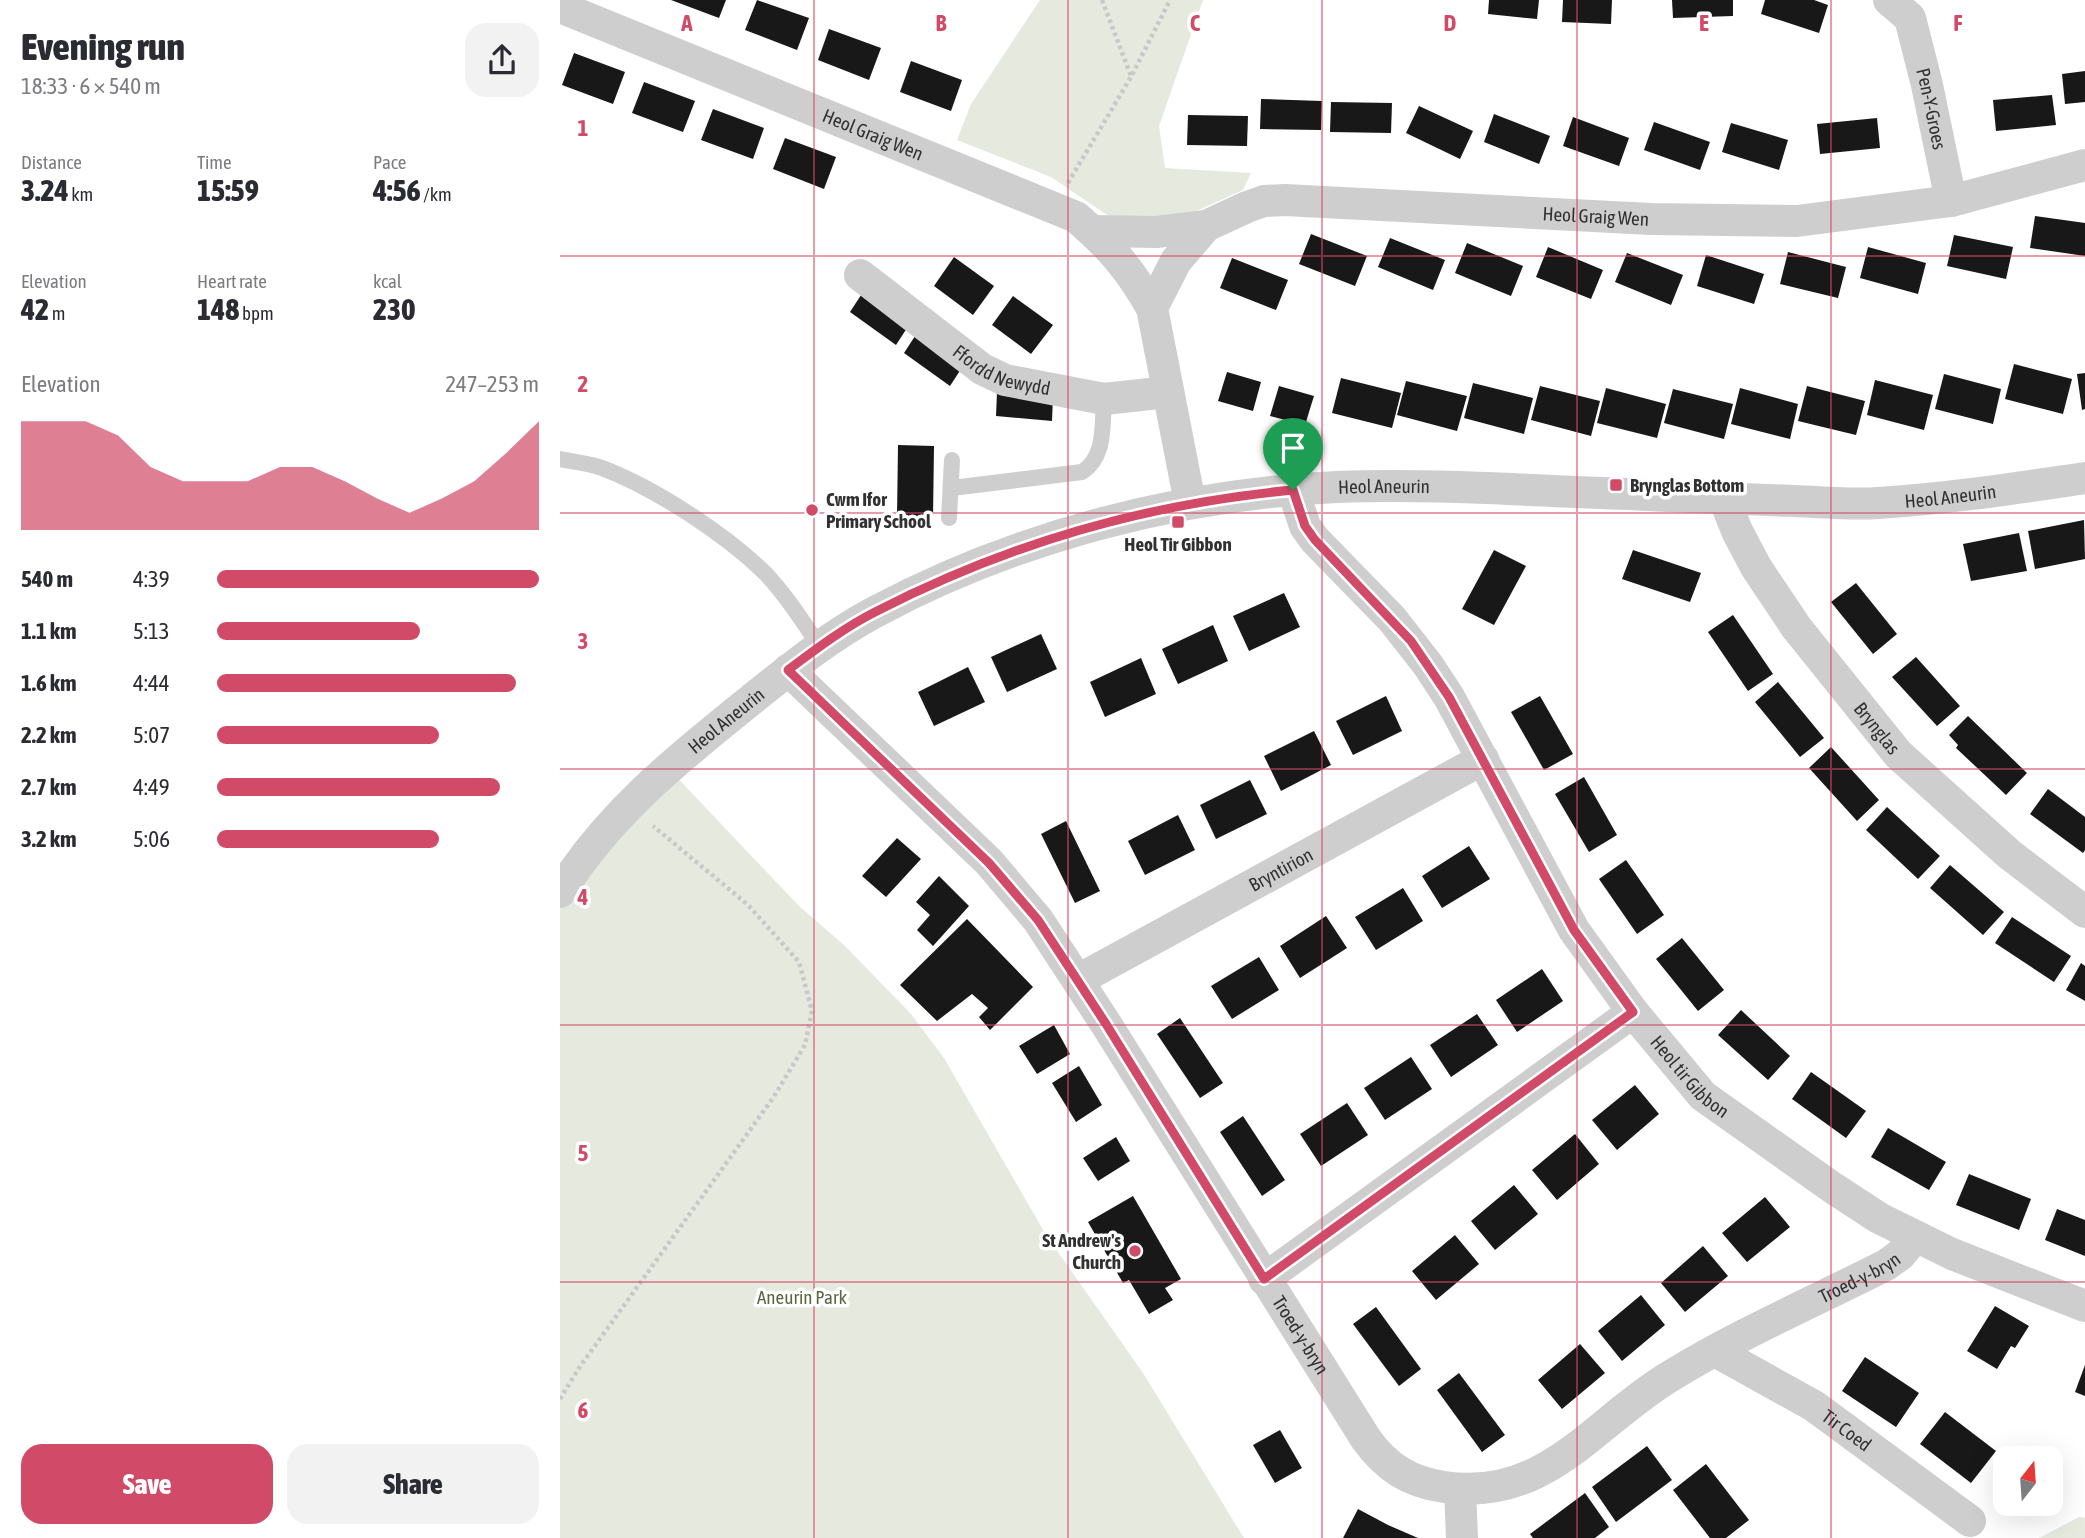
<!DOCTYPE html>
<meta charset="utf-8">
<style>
body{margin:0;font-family:"Asap Condensed",sans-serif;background:#f2f2f3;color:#2b2b33;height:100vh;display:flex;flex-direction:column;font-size:26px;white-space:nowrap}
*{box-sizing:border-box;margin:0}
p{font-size:23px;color:#7c7c81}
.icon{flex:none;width:38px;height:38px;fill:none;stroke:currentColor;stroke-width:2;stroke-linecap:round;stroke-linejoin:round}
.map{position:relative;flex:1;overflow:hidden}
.side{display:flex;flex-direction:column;background:#fff;width:560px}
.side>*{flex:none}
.needle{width:46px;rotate:17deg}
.fabs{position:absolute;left:1433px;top:1446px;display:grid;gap:14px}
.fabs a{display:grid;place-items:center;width:70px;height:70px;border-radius:14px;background:#fff;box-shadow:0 7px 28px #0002;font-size:35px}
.pin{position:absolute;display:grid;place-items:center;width:60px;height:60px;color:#fff;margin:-72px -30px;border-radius:50% 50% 50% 0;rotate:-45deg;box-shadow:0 0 7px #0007}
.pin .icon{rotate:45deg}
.round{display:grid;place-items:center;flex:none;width:74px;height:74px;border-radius:21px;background:#f2f2f3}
.head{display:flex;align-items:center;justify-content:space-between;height:119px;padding:0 21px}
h1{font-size:38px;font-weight:800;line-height:52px}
.figures{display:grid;grid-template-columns:repeat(3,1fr);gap:10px;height:119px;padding:7px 21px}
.figures div{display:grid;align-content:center}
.figures b{font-size:30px;font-weight:800}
.figures small{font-size:19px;font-weight:400}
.figures p{font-size:19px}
.chart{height:196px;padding:14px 21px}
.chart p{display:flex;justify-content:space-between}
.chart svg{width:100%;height:126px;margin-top:7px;fill:#d14a67;opacity:.7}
.primary-button{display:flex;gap:14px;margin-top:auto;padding:14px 21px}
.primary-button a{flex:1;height:80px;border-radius:21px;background:#d14a67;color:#fff;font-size:28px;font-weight:800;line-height:80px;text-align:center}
.primary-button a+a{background:#f2f2f3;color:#2b2b33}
ul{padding:0 21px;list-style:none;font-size:23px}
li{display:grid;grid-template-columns:112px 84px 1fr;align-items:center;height:52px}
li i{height:18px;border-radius:9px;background:#d14a67}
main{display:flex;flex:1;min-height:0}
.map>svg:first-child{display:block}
.green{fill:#e5e9de}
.building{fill:#181818}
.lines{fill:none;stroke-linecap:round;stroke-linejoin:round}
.path{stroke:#c8c8c8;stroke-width:4.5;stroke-dasharray:3.5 3.5;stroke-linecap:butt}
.service{stroke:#cecece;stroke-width:16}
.minor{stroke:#cecece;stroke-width:32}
.route-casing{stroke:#fff;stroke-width:14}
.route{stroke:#d14a67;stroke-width:9}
.grid{fill:none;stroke:#d14a67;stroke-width:2;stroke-opacity:0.55}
.poi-dot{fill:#d14a67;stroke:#fff;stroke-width:2.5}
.labels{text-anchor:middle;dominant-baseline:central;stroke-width:7;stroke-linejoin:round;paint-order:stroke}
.street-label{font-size:19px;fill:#313131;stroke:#fff}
.poi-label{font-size:19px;font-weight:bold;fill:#313131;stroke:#fff;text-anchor:start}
.park-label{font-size:19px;fill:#596843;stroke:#fff}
.grid-label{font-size:23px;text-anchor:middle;font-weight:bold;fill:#d14a67;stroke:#fff;stroke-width:7;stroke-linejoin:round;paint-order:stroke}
</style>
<main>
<section class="side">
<div class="head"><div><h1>Evening run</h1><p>18:33 · 6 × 540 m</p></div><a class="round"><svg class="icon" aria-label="share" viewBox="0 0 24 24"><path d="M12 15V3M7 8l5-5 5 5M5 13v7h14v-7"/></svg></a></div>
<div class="figures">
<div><p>Distance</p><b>3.24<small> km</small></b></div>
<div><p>Time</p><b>15:59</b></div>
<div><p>Pace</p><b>4:56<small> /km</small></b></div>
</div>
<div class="figures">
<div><p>Elevation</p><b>42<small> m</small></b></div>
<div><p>Heart rate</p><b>148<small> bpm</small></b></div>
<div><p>kcal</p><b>230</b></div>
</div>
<div class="chart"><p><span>Elevation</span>247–253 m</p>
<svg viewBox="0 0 160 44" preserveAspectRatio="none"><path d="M0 44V6L10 6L20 6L30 11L40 22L50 27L60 27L70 27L80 22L90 22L100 27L110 33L120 38L130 33L140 27L150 17L160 6V44z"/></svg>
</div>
<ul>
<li><b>540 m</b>4:39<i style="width:100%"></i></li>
<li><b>1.1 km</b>5:13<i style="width:63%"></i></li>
<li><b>1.6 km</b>4:44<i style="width:93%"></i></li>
<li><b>2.2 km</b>5:07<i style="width:69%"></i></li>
<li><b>2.7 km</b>4:49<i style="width:88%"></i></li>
<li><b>3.2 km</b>5:06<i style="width:69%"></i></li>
</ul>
<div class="primary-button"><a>Save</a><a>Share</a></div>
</section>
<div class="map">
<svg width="1525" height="1538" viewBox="0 0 1525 1538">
<rect width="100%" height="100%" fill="#fff"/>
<g class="green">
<path d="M480,0H643L599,126L605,168L691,173L683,190L632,213L576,218L550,217L491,177L397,140L411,104Z"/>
<path d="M108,768L239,906L284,945L351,1014L384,1058L486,1235L583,1373L684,1538H0V892Z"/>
<path d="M1519,1517L1525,1518V1538H1479Z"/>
</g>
<g class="building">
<path d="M111,0H166L159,18Z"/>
<path d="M197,0L249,18L237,50L185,30Z"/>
<path d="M929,0H979L977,19L928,14Z"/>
<path d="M1003,0H1052L1051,24L1002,22Z"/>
<path d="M1112,0H1173V16L1113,18Z"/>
<path d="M1205,0H1254L1268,5L1259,33L1201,14Z"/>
<path d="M269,29L321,48L309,80L258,60Z"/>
<path d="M14,53L65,72L53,104L2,85Z"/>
<path d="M351,61L402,80L391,111L340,92Z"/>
<path d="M1525,71V102L1505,104L1502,74Z"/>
<path d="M84,82L135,101L123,132L72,113Z"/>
<path d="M1492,95L1496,125L1436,131L1433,100Z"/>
<path d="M701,99L762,101L761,130L700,129Z"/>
<path d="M771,102L832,103L831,133L770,132Z"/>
<path d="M859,106L913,131L900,159L846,133Z"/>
<path d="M153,109L204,128L193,159L141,140Z"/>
<path d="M934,114L990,136L979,164L924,142Z"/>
<path d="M628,115L688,116L687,146L627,145Z"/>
<path d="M1013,117L1069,138L1059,166L1003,146Z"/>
<path d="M1317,118L1320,148L1260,154L1257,124Z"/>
<path d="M1094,122L1150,142L1140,170L1084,150Z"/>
<path d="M1171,123L1228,140L1219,170L1162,152Z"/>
<path d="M225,138L276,157L264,189L213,169Z"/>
<path d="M1475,216L1525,223V256L1470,248Z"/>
<path d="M751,234L807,256L795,286L739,264Z"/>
<path d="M1394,235L1453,247L1446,279L1387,266Z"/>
<path d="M830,238L885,260L873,290L818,267Z"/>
<path d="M907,243L963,266L951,296L895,273Z"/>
<path d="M988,247L1043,270L1031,299L976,277Z"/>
<path d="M1308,247L1366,263L1358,294L1300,278Z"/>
<path d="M1228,252L1286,267L1278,298L1220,284Z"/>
<path d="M1067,253L1123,275L1111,305L1055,282Z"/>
<path d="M1146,255L1204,274L1194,304L1137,286Z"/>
<path d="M394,257L434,286L413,315L374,286Z"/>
<path d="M672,258L728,280L716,310L660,288Z"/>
<path d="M303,292L349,325L336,345L290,312Z"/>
<path d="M453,296L493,325L471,354L432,325Z"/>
<path d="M357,333L403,366L390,386L344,353Z"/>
<path d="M1454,364L1512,379L1503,414L1445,399Z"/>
<path d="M667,372L701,382L693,411L658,401Z"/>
<path d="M1525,373V409L1522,410L1517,374Z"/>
<path d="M1384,374L1441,389L1433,424L1375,409Z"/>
<path d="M781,378L841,393L832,428L772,413Z"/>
<path d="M1315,380L1373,395L1364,430L1307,415Z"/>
<path d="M846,381L907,396L897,431L837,415Z"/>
<path d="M913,383L973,398L964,434L904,418Z"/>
<path d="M719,386L754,396L745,425L710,416Z"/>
<path d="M980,386L1040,401L1031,436L971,420Z"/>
<path d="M1247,386L1305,401L1296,435L1238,421Z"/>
<path d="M1046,388L1106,404L1097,438L1037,423Z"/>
<path d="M1180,388L1238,404L1230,439L1171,424Z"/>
<path d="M1113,389L1173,404L1164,439L1104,423Z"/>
<path d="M437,392L493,397L492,421L436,416Z"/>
<path d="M338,445L374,446L373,519H337Z"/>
<path d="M1524,520L1525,559L1475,569L1468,531Z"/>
<path d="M1459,533L1467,571L1411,581L1403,544Z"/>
<path d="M934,550L966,566L934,625L902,609Z"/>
<path d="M1073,550L1141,573L1130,602L1062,579Z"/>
<path d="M1296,583L1337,634L1313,654L1271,602Z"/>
<path d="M724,593L740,627L689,651L673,616Z"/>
<path d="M1173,615L1213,674L1188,691L1148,632Z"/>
<path d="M653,625L668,661L618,684L602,649Z"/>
<path d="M481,634L497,669L447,692L431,657Z"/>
<path d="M1356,657L1400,706L1377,726L1332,677Z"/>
<path d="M581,658L596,694L545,717L530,682Z"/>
<path d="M408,667L425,702L374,726L358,692Z"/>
<path d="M1218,682L1264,738L1240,757L1195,702Z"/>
<path d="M826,696L842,731L793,755L776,721Z"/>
<path d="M980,696L1013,754L984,770L951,712Z"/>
<path d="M1408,716L1467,773L1446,795L1396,748L1398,745L1389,735Z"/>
<path d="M754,731L771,765L721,791L704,756Z"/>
<path d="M1271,747L1319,800L1297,821L1249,768Z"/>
<path d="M1024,777L1057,835L1029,852L995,794Z"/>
<path d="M690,780L707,814L656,839L640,805Z"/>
<path d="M1488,789L1525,817V850L1523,853L1470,814Z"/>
<path d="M1327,807L1380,856L1358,879L1306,830Z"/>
<path d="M618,815L635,850L585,875L568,841Z"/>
<path d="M506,821L540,891L515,903L481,834Z"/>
<path d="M337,838L361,859L326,897L302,876Z"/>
<path d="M909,846L930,879L882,908L862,876Z"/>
<path d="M1066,860L1104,915L1077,934L1039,879Z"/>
<path d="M1390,865L1444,912L1423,935L1370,888Z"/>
<path d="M379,876L409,906L373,946L357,930L370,915L356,902Z"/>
<path d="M843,888L863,921L816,950L795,917Z"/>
<path d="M766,916L787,948L740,978L720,946Z"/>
<path d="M1452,917L1511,956L1494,982L1435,943Z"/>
<path d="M407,919L473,987L430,1030L419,1017L428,1008L412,994L377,1021L340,985Z"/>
<path d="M1122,938L1164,990L1138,1011L1096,959Z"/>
<path d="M699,957L719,990L672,1019L651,986Z"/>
<path d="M1521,963L1525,966V1001L1506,990Z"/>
<path d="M982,969L1003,1001L957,1032L936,1000Z"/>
<path d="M1181,1010L1230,1056L1208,1080L1158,1035Z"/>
<path d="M917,1014L938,1045L891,1077L870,1045Z"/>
<path d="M620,1018L663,1083L640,1098L597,1034Z"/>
<path d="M494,1025L510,1054L477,1074L459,1046Z"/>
<path d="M851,1057L872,1089L825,1120L804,1088Z"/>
<path d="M519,1066L542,1105L516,1122L492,1083Z"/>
<path d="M1251,1072L1306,1111L1286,1138L1232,1099Z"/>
<path d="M1075,1085L1099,1114L1057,1150L1032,1120Z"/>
<path d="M787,1103L808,1135L761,1166L740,1134Z"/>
<path d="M683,1116L725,1180L702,1196L660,1132Z"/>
<path d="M1328,1128L1386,1162L1369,1190L1311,1157Z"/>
<path d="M1015,1134L1039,1164L997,1200L972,1170Z"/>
<path d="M556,1137L570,1161L538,1181L523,1158Z"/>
<path d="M1409,1174L1471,1199L1459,1230L1396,1205Z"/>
<path d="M954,1185L978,1214L935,1250L911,1221Z"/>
<path d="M573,1196L621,1279L605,1288L613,1300L589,1314L569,1280L563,1283L528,1222Z"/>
<path d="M1205,1197L1230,1227L1187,1262L1162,1233Z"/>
<path d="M1497,1209L1525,1220V1256L1485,1240Z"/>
<path d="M895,1235L919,1264L876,1300L852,1271Z"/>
<path d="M1143,1246L1168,1276L1125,1312L1101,1283Z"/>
<path d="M1081,1295L1105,1325L1062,1361L1038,1331Z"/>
<path d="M1435,1306L1469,1326L1455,1348L1451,1346L1437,1369L1407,1351Z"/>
<path d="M816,1307L861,1369L839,1386L793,1324Z"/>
<path d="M1020,1344L1045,1373L1002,1409L978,1380Z"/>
<path d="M1305,1357L1359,1393L1336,1427L1282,1391Z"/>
<path d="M1525,1365V1396L1515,1392Z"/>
<path d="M899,1373L945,1435L922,1452L877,1390Z"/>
<path d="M1385,1412L1436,1451L1411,1483L1360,1444Z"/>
<path d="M720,1430L742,1468L715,1483L693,1445Z"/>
<path d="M1087,1446L1112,1480L1056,1522L1032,1487Z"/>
<path d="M1146,1464L1189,1520L1166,1538H1150L1113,1490Z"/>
<path d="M1025,1493L1049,1527L1035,1538H973L970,1534Z"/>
<path d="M798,1509L828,1525L858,1538H783Z"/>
</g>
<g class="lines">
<g class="path">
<path d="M542,0L571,76"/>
<path d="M508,183L571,77L610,0"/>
<path d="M0,1399L19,1368L213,1098L245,1045L252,1011L239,962L188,905L93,826"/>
</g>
<g class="service">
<path d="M0,459C14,462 29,463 42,468C95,488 165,534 205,573C226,595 243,622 260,647"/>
<path d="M392,488L522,472C546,457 542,425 544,399"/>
<path d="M389,518L392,460"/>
</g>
<g class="minor">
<path id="s1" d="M1329,0L1350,18L1367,85L1391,201"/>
<path id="s2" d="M0,7L516,217C551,247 569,268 592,308"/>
<path d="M532,231L596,232L646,226"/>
<path id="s3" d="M300,275L422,369L445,380L544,399L608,392"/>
<path id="s4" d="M733,490L745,526L755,540L832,619L868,665L889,697L1014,930L1073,1012L1143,1096L1273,1188L1319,1218L1392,1254L1525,1306"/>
<path id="s5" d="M1164,498L1177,531L1196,567L1236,627L1338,754L1449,854L1525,912"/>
<path id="s6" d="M630,503L592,308L616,261L646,226L687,207L704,201L725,200L1091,219L1237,221L1391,201L1525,165"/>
<path id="s7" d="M228,670L429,862L478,920L546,1024L806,1439C826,1467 849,1482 884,1487C986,1502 1033,1423 1109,1377C1179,1334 1253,1302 1326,1265L1340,1255L1355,1237"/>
<path id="s8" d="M0,892C49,814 115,761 186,704C227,671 268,637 315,612C455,537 619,494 777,487C874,483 972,491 1069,494C1124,497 1180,499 1235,501C1263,502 1291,505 1318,503C1387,499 1457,488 1525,478"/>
<path id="s9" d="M518,980L923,759"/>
<path d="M704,1279L1073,1012"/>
<path id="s10" d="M1155,1351L1254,1406L1410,1521"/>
<path d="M900,1489L902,1538"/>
</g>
</g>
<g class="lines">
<defs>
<path id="route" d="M733,490L745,526L755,540L851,641L889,697L1014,930L1073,1012L704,1279L546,1024L478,920L429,863L228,670C256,649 285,627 317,611C450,543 585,504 733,490Z"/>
</defs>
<use href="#route" class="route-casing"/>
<use href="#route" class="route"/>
</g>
<path class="grid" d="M254,0V1538M508,0V1538M762,0V1538M1017,0V1538M1271,0V1538M0,256H1525M0,513H1525M0,769H1525M0,1025H1525M0,1282H1525"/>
<g class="poi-dot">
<rect x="1049" y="478" width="14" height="14" rx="3.5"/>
<circle cx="252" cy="510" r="7"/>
<rect x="611" y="515" width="14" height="14" rx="3.5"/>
<circle cx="575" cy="1251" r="7"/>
</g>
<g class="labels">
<g class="street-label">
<text stroke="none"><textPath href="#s1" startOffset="121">Pen-Y-Groes</textPath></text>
<text stroke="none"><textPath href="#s2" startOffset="338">Heol Graig Wen</textPath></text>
<text stroke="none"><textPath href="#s6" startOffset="693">Heol Graig Wen</textPath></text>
<text stroke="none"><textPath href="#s3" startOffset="173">Ffordd Newydd</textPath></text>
<text stroke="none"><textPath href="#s8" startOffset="954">Heol Aneurin</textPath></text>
<text stroke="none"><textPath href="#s8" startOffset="1521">Heol Aneurin</textPath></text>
<text stroke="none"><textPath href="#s8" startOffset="240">Heol Aneurin</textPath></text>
<text stroke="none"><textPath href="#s5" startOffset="278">Brynglas</textPath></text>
<text stroke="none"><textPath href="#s9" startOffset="231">Bryntirion</textPath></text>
<text stroke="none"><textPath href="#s4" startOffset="714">Heol tir Gibbon</textPath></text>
<text stroke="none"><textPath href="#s7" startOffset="1536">Troed-y-bryn</textPath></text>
<text stroke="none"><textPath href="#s7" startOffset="845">Troed-y-bryn</textPath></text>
<text stroke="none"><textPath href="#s10" startOffset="154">Tir Coed</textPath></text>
</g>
<g class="poi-label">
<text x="1070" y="485">Brynglas Bottom</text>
<text x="266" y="499">Cwm Ifor<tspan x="266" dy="22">Primary School</tspan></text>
<text x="618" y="544" text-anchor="middle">Heol Tir Gibbon</text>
<text x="561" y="1240" text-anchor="end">St Andrew's<tspan x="561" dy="22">Church</tspan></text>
</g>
<g class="park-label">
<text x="242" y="1297">Aneurin Park</text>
</g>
</g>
<g class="grid-label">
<text x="127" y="31">A</text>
<text x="381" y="31">B</text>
<text x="635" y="31">C</text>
<text x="890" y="31">D</text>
<text x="1144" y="31">E</text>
<text x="1398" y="31">F</text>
<text x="23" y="136">1</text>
<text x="23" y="392">2</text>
<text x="23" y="649">3</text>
<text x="23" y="905">4</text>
<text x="23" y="1161">5</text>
<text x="23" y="1418">6</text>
</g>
</svg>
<div class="fabs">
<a><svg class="needle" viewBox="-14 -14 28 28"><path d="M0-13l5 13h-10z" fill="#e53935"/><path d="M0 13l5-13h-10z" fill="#7c7c81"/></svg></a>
</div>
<div class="pin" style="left:733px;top:490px;background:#1e9e55"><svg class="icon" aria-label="arrive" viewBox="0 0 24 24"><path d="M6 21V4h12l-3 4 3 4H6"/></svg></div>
</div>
</main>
